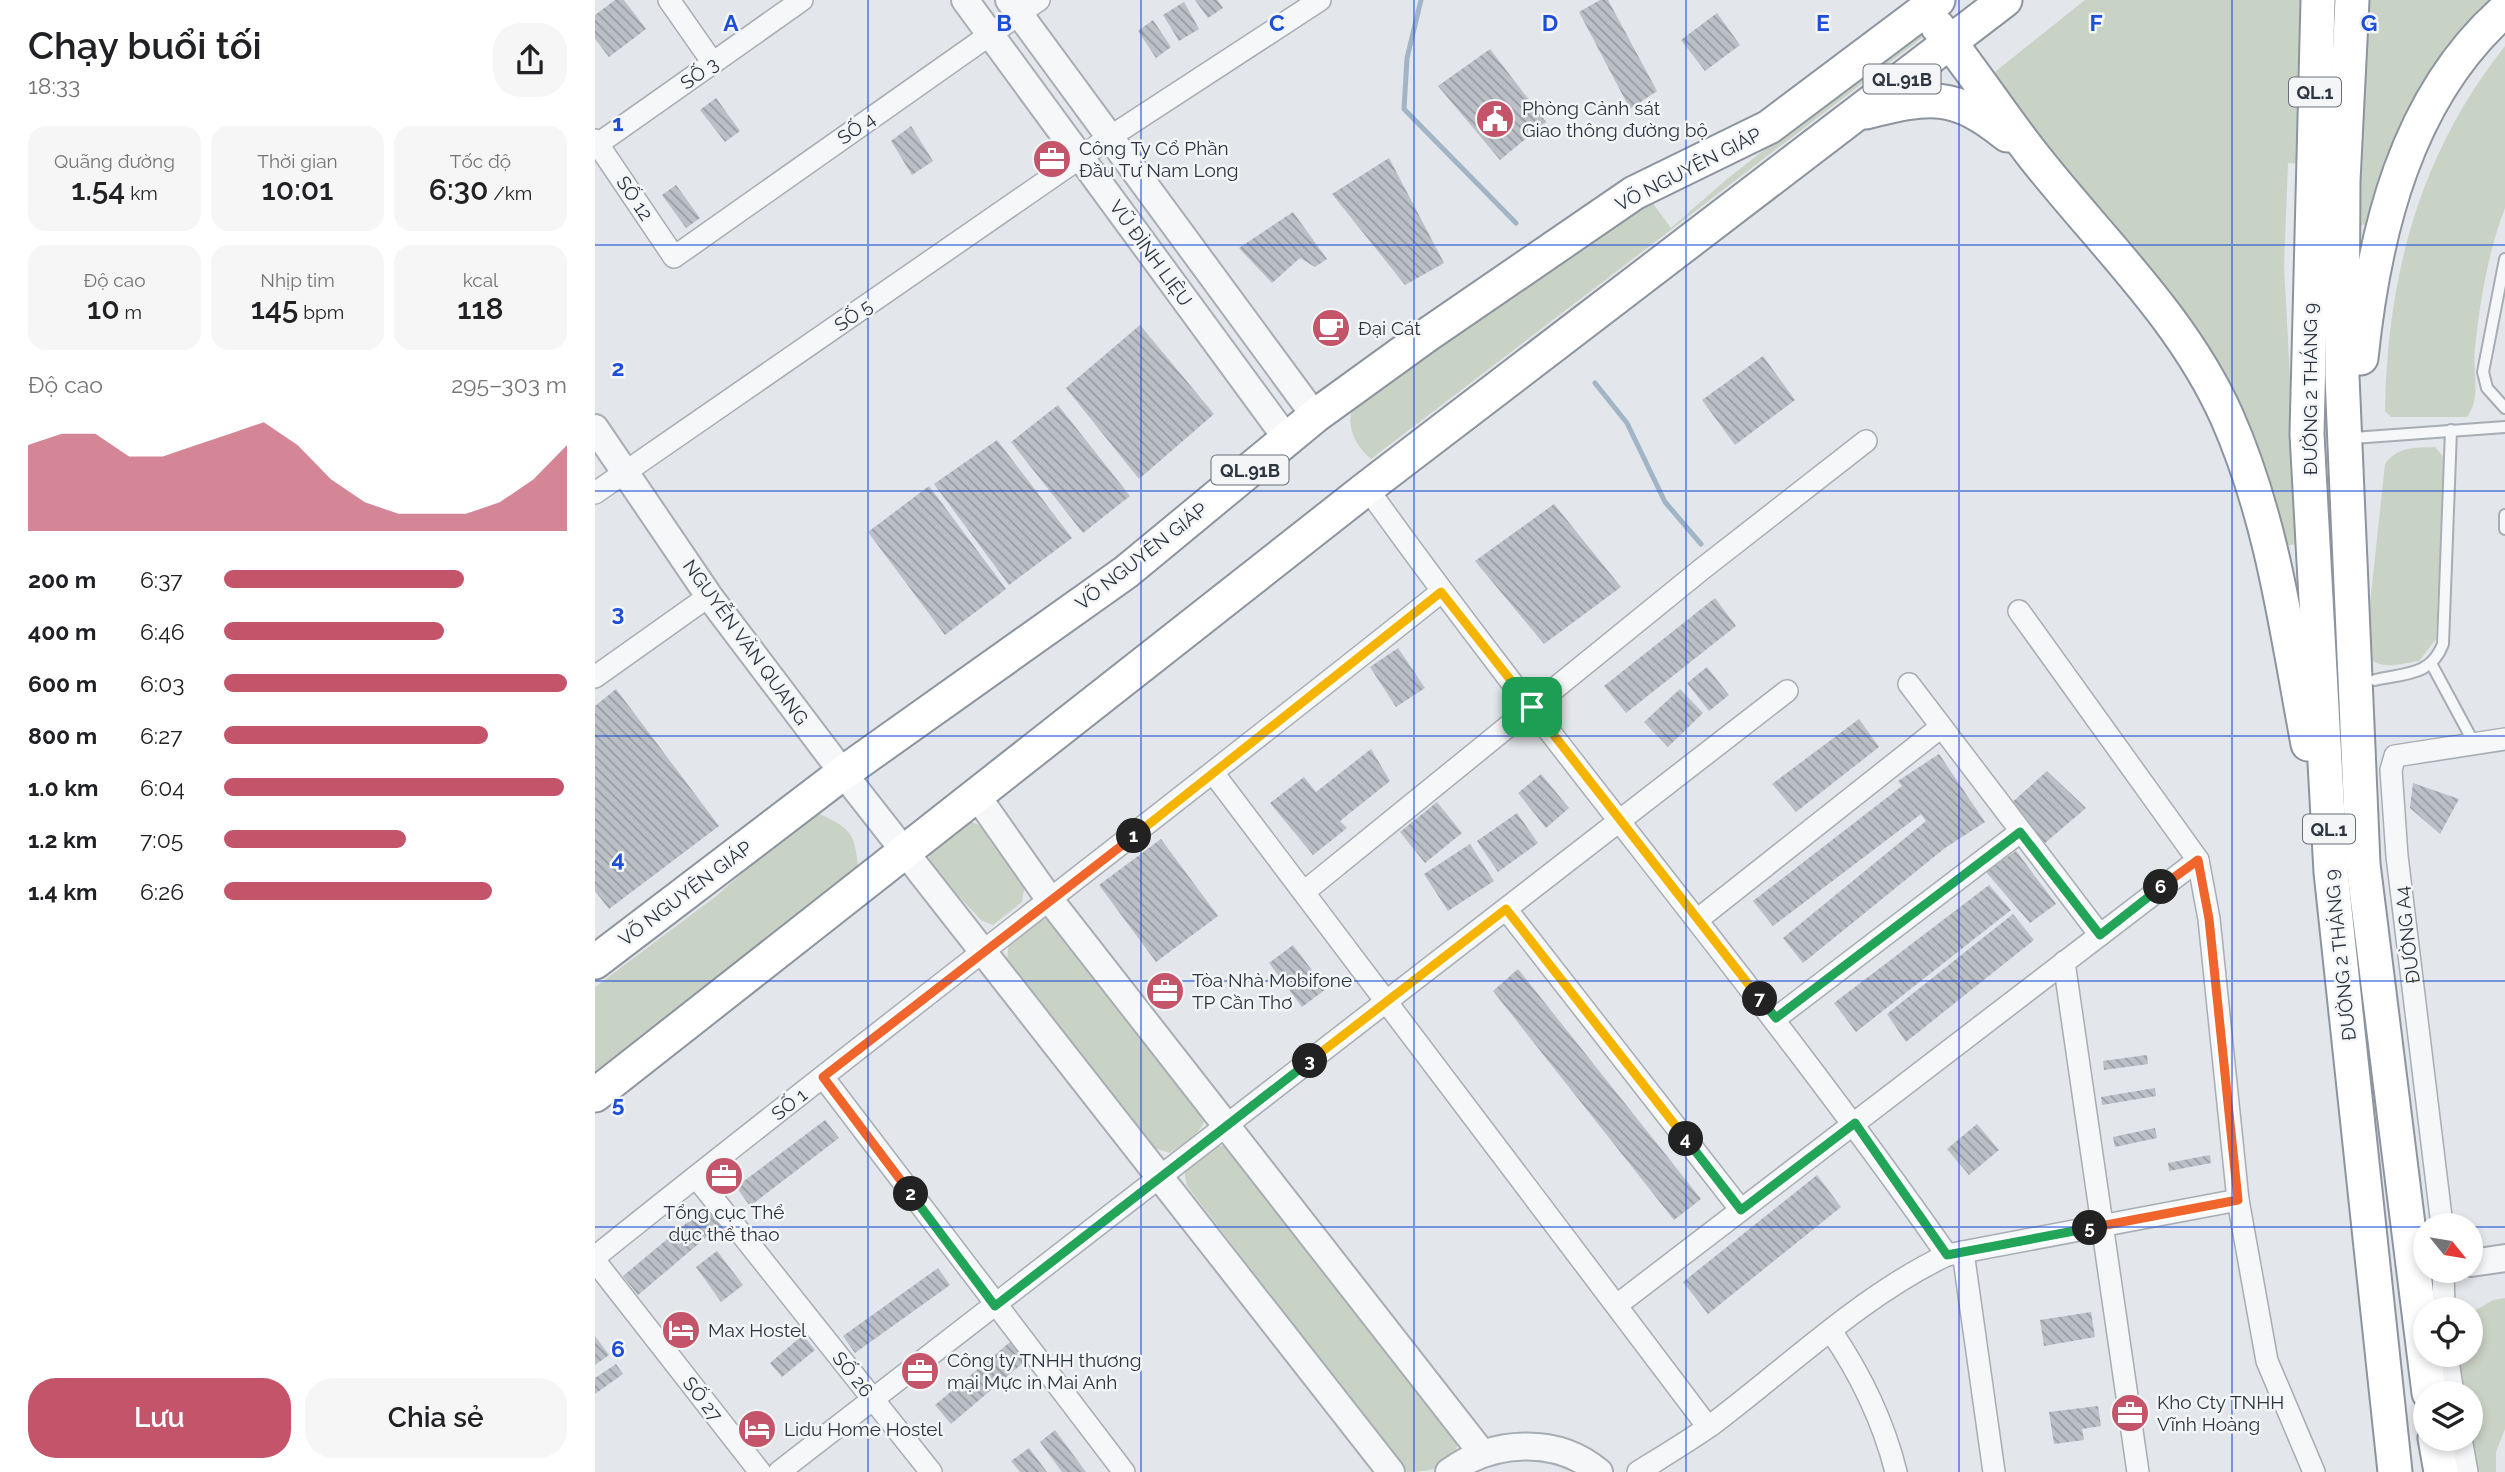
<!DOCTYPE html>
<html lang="vi">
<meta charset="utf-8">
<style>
body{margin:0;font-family:Raleway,sans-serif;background:#f6f6f6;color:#202124;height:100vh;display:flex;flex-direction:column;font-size:26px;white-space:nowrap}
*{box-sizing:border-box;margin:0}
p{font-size:23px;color:#757577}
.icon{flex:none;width:38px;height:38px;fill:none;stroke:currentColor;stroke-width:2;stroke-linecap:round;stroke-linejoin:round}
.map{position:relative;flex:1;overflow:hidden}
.sheet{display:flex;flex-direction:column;background:#fff;width:595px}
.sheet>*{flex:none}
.needle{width:46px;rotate:120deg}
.tools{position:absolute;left:1818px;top:1213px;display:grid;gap:14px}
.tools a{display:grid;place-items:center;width:70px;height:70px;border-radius:50%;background:#fff;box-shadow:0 4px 10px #0003;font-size:35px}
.pin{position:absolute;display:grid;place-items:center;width:60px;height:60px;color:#fff;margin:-30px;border-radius:14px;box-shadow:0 4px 10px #0006}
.km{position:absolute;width:35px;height:35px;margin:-18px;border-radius:50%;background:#222;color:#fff;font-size:19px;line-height:35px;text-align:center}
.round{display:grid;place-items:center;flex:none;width:74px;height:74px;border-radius:28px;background:#f6f6f6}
.overview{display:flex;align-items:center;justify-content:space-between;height:119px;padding:0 28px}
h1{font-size:38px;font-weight:600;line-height:52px}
.figures{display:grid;grid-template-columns:repeat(3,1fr);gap:10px;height:119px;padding:7px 28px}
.figures div{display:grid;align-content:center;border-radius:18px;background:#f6f6f6;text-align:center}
.figures b{font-size:30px;font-weight:600}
.figures small{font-size:19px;font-weight:400}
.figures p{font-size:19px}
.chart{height:196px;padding:14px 28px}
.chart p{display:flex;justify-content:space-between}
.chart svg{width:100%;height:126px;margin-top:7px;fill:#c3546a;opacity:.7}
.button{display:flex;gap:14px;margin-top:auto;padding:14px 28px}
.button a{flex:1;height:80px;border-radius:28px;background:#c3546a;color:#fff;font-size:28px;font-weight:600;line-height:80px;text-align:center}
.button a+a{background:#f6f6f6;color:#202124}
ul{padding:0 28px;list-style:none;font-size:23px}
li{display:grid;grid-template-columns:112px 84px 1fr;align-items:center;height:52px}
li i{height:18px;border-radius:9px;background:#c3546a}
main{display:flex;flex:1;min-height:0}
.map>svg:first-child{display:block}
.green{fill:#c9d3c5}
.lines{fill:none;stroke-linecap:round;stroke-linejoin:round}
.stream{stroke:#a2b5c6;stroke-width:5}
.building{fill:url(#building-back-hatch)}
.service-casing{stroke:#a8adb4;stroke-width:14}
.minor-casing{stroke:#a8adb4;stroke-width:24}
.tertiary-casing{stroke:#a8adb4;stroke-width:30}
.trunk-casing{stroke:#8c949f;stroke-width:37}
.service{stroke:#f5f7f8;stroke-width:10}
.minor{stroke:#f5f7f8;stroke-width:21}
.tertiary{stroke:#f5f7f8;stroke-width:26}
.trunk{stroke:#fff;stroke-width:33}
.split-1-casing{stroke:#fff;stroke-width:14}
.split-2-casing{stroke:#fff;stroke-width:14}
.split-3-casing{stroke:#fff;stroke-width:14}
.split-4-casing{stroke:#fff;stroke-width:14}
.split-5-casing{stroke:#fff;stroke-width:14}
.split-6-casing{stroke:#fff;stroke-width:14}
.split-7-casing{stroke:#fff;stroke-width:14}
.split-8-casing{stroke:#fff;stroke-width:14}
.split-1{stroke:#f5b400;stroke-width:9}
.split-2{stroke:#f0652b;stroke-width:9}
.split-3{stroke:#22a559;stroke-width:9}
.split-4{stroke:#f5b400;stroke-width:9}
.split-5{stroke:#22a559;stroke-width:9}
.split-6{stroke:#f0652b;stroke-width:9}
.split-7{stroke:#22a559;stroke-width:9}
.split-8{stroke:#f5b400;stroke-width:9}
.grid{fill:none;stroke:#1d4ed8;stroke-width:2;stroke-opacity:0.55}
.labels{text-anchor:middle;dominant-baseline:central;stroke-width:5;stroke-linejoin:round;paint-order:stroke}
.shield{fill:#f3f5f7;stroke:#686f78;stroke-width:2}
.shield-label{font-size:18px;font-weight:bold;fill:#2c3541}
.street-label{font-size:19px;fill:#2c3541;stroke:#f3f5f7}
.poi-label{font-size:19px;fill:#2c3541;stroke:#f3f5f7;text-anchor:start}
.grid-label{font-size:23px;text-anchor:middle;font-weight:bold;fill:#1d4ed8;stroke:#f3f5f7;stroke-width:5;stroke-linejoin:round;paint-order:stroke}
</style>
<main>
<section class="sheet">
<div class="overview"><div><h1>Chạy buổi tối</h1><p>18:33</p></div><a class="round"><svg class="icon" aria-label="share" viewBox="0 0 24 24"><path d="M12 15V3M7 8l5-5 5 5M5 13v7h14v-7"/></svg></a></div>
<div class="figures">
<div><p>Quãng đường</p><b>1.54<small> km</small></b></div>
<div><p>Thời gian</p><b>10:01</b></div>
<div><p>Tốc độ</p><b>6:30<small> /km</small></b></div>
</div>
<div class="figures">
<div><p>Độ cao</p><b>10<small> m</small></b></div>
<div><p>Nhịp tim</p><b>145<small> bpm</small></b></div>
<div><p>kcal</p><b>118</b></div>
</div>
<div class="chart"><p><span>Độ cao</span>295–303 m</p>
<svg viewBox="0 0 160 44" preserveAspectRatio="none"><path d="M0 44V14L10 10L20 10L30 18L40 18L50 14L60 10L70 6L80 14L90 26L100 34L110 38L120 38L130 38L140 34L150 26L160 14V44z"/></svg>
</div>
<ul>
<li><b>200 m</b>6:37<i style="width:70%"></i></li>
<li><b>400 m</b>6:46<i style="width:64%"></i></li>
<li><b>600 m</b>6:03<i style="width:100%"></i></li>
<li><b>800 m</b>6:27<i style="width:77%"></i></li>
<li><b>1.0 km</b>6:04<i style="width:99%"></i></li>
<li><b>1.2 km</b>7:05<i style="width:53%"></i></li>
<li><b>1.4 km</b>6:26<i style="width:78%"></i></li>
</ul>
<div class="button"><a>Lưu</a><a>Chia sẻ</a></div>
</section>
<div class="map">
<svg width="1910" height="1472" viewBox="0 0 1910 1472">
<defs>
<pattern id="building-back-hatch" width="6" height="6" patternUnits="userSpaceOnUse" patternTransform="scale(1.75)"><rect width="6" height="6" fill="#bbbfc6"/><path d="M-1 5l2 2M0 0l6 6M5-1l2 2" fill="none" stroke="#989ca2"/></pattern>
</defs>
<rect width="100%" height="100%" fill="#e3e6ea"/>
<g class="green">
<path d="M1490,0H1903L1851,49L1823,104L1777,226L1761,224L1767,166L1693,163L1689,266L1704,544L1693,545L1637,414L1446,141L1396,75Z"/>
<path d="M1326,27L1332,34L776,459C761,447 750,426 758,408L1054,198L1076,228L1132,179Z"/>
<path d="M1910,46V208C1893,252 1885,301 1880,348C1877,372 1887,396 1872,417H1796L1790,411C1792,276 1825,153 1910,46Z"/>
<path d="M1840,447L1849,458L1841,639L1824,661C1804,664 1779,673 1770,650L1790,464C1803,446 1819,448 1840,447Z"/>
<path d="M225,814C256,829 260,833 263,868L0,1082V987L120,897L186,839Z"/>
<path d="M377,822L384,825L430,885L427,902L398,925L387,921L337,868L334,858L336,849L371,823Z"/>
<path d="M452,919L461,924L610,1114C611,1132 588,1143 575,1153L559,1148L412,960L414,940L445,920Z"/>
<path d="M623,1146H632L861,1435C868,1467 837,1472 812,1472L592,1186L589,1170Z"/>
<path d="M1910,1298V1429L1901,1452V1472H1877L1876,1393H1866L1861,1355L1876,1354V1313L1898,1300Z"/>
</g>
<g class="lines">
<g class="stream">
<path d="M826,0L812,58L809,109L921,223"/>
<path d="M1000,383L1032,423L1070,502L1106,544"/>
</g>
</g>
<g class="building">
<path d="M20,0H29L51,29L14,57L0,39V15Z"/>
<path d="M600,0H622L628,8L613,18Z"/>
<path d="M1005,0H1013L1062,91L1035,109L984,12Z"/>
<path d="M589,2L604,29L584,41L568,15Z"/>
<path d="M1122,13L1145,45L1110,71L1086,40Z"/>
<path d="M558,20L576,47L561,58L543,31Z"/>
<path d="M895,49L951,122L905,160L843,86Z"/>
<path d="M121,98L145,131L130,142L105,110Z"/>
<path d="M316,126L338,161L317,175L296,141Z"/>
<path d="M794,158L849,263L810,285L737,194Z"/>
<path d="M81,185L105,218L91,228L67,195Z"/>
<path d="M698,212L732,259L720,267L705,258L677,283L644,248Z"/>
<path d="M545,325L619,414L544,479L471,388Z"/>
<path d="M1168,356L1200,400L1140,445L1107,400Z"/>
<path d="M463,405L535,496L488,533L416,442Z"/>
<path d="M402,440L477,538L414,585L339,484Z"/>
<path d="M334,486L411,589L350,635L273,532Z"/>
<path d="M959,504L1026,587L949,644L880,561Z"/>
<path d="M1120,598L1141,626L1031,713L1009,686Z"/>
<path d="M803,648L830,688L801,707L775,667Z"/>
<path d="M1112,667L1134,695L1114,711L1092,683Z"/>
<path d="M21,689L124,826L14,909L0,891V706Z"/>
<path d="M1085,689L1108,713L1073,747L1049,722Z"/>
<path d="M1264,719L1284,747L1201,812L1177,784Z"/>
<path d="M776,749L795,781L745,821L752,828L718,855L675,803L709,777L721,792Z"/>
<path d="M1344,754L1390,822L1350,848L1208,963L1188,938L1331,821L1326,814L1178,926L1158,901L1307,786L1303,781Z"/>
<path d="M1452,771L1491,808L1450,843L1414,805Z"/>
<path d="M946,774L974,808L951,828L923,793Z"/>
<path d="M1818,783L1864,799L1845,834L1815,808Z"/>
<path d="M842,802L867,833L830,863L805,832Z"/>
<path d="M922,813L943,843L903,872L882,841Z"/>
<path d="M566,839L623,916L561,962L504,885Z"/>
<path d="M875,844L899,881L853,911L829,874Z"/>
<path d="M1421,851L1461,904L1435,923L1391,872Z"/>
<path d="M1394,885L1416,910L1261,1032L1239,1003Z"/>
<path d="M1418,914L1439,940L1311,1042L1292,1014Z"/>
<path d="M698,945L731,989L707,1007L674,963Z"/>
<path d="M923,969L1106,1199L1079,1220L898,991Z"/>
<path d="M1552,1055L1553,1064L1509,1070L1508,1061Z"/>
<path d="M1560,1088L1561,1096L1507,1105L1506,1097Z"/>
<path d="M230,1120L244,1138L155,1206L141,1187Z"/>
<path d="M1382,1124L1404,1150L1374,1175L1352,1149Z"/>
<path d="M1560,1128L1562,1138L1520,1147L1518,1137Z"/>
<path d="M1615,1155L1616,1163L1574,1171L1573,1163Z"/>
<path d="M1222,1175L1246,1207L1113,1314L1088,1282Z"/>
<path d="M112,1206L127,1224L43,1295L28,1276Z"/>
<path d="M122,1251L148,1285L126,1302L101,1267Z"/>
<path d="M343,1268L355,1285L260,1353L248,1336Z"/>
<path d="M1496,1312L1500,1337L1449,1346L1445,1320Z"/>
<path d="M208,1335L220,1350L187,1377L175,1363Z"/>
<path d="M0,1336L14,1355L0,1365Z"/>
<path d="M421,1337L436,1356L356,1424L340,1405Z"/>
<path d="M21,1364L28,1374L0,1394V1378Z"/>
<path d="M1503,1406L1506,1426L1487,1429L1489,1440L1459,1444L1454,1412Z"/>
<path d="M460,1430L491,1472H467L445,1442Z"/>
<path d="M434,1448L452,1472H425L416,1461Z"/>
</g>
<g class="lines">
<defs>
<g id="service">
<path d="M1910,259L1888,372L1892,388L1910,408"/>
<path d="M1758,438L1910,427"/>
<path d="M1910,515V529"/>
<path d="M1837,665L1879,743"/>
<path d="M1780,680C1810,673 1836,676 1848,644L1856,430"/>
</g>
<g id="minor">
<path d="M74,0L118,63"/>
<path d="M0,140L79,257L444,0"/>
<path d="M0,146L207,0"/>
<path d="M772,488C959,749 1168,992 1352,1255"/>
<path d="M0,493L515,137L725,0"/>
<path d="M1424,611L1603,860L1614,919L1643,1200L1672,1361L1719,1472"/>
<path d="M0,677L114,596"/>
<path d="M1314,684L1505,935"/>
<path d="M619,774L1113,1427"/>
<path d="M709,892L1107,569L1271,441"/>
<path d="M911,909L1146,1210"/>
<path d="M1102,920L1346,727"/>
<path d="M1469,962L1543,1472"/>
<path d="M1181,1018L1425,832"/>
<path d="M228,1077L529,1472"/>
<path d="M101,1177L336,1472"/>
<path d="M1847,1225L1802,856L1796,770L1800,756L1910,739"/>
<path d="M1368,1252L1399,1472"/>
<path d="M0,1257C280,1032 566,816 846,592"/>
<path d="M0,1261L165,1472"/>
<path d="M1848,1270L1849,1309"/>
<path d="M1022,1305L1603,860"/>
<path d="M1236,1331C1266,1375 1288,1420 1301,1472"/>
<path d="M1852,1354L1858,1393"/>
<path d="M1866,1438L1872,1472"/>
<path d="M184,1472L1192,691"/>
<path d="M1043,1472C1067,1457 1092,1442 1115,1426C1190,1370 1267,1295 1352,1255L1643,1200"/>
</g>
<g id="tertiary">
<path d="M370,0L692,439"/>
<path d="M414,0L720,416"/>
<path d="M0,428L114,596L248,773L796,1472"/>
<path d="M382,796L455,900L887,1453"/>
<path d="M1876,1263L1910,1258"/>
<path d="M854,1472C898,1440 961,1436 1004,1472"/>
</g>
<g id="trunk">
<path d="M1723,0L1712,434L1736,872L1800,1472"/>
<path d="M1757,0L1748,181L1747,376L1768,864L1834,1393"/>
<path d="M1343,27C1376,68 1405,113 1437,154C1504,240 1587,316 1632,417C1678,521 1692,633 1713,744"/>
<path d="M1271,112C1335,96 1359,92 1412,135"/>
<path d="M1766,358C1779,233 1811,97 1910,10"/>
<path d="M0,962L248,773L531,572L720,416L832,335L1039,193L1174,127L1343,0"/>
<path d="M0,1095L772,488L1410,0"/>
<path d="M1840,1438L1846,1472"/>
</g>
</defs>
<use href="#service" class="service-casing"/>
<use href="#minor" class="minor-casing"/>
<use href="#tertiary" class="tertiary-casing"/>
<use href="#trunk" class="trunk-casing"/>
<use href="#service" class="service"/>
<use href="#minor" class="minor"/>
<use href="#tertiary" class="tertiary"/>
<use href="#trunk" class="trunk"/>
</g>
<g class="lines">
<defs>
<path id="split-1" d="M539,836L846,592L937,707"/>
<path id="split-2" d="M316,1194L228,1077L539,836"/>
<path id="split-3" d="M316,1194L400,1306L715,1061"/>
<path id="split-4" d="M715,1061L911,909L1091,1139"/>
<path id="split-5" d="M1091,1139L1146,1210L1260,1123L1352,1255L1495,1228"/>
<path id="split-6" d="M1495,1228L1643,1200L1614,919L1603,860L1566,887"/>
<path id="split-7" d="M1165,999L1181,1018L1425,832L1505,935L1566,887"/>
<path id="split-8" d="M937,707L1165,999"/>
</defs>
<use href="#split-1" class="split-1-casing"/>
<use href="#split-2" class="split-2-casing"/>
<use href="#split-3" class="split-3-casing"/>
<use href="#split-4" class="split-4-casing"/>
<use href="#split-5" class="split-5-casing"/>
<use href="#split-6" class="split-6-casing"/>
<use href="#split-7" class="split-7-casing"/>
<use href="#split-8" class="split-8-casing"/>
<use href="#split-1" class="split-1"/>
<use href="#split-2" class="split-2"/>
<use href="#split-3" class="split-3"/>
<use href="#split-4" class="split-4"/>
<use href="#split-5" class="split-5"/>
<use href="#split-6" class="split-6"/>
<use href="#split-7" class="split-7"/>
<use href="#split-8" class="split-8"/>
</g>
<path class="grid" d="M273,0V1472M546,0V1472M819,0V1472M1091,0V1472M1364,0V1472M1637,0V1472M0,245H1910M0,491H1910M0,736H1910M0,981H1910M0,1227H1830M1876,1227H1910"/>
<defs>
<symbol id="civic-disc" viewBox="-11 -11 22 22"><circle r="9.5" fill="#c3546a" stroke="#f3f5f7"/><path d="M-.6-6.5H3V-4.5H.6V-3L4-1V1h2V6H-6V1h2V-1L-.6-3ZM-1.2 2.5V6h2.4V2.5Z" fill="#fff"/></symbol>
<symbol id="office-disc" viewBox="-11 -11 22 22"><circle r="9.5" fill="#c3546a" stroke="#f3f5f7"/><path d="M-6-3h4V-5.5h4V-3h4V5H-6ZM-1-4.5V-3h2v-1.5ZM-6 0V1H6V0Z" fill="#fff"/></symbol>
<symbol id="cafe-disc" viewBox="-11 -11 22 22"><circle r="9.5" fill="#c3546a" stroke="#f3f5f7"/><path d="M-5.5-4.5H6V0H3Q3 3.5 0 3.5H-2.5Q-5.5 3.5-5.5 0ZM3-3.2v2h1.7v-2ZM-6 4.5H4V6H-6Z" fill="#fff"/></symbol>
<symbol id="hotel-disc" viewBox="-11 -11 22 22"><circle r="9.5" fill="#c3546a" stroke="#f3f5f7"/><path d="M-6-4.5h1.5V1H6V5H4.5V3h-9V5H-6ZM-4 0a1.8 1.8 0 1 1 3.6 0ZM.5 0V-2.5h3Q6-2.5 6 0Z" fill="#fff"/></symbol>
</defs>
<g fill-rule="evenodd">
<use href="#civic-disc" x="878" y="97" width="44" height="44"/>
<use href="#office-disc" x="435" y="137" width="44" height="44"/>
<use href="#cafe-disc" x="714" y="306" width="44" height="44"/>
<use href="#office-disc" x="548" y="969" width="44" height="44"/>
<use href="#office-disc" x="107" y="1154" width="44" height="44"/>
<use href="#hotel-disc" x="64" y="1308" width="44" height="44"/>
<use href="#office-disc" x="303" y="1349" width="44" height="44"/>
<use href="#office-disc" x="1513" y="1391" width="44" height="44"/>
<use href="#hotel-disc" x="140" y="1407" width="44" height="44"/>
</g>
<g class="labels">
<g class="shield">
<rect x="1268.5" y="64.5" width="77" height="29" rx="5"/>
<rect x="1694" y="77.5" width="52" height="29" rx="5"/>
<rect x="616.5" y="455.5" width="77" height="29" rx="5"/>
<rect x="1708" y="814.5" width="52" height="29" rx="5"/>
</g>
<g class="shield-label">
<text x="1307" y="79">QL.91B</text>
<text x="1720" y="92">QL.1</text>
<text x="655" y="470">QL.91B</text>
<text x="1734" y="829">QL.1</text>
</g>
<g class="street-label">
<text transform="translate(104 73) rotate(-35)">SỐ 3</text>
<text transform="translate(261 128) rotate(-35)">SỐ 4</text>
<text transform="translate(1093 169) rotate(-27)">VÕ NGUYÊN GIÁP</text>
<text transform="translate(40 198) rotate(56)">SỐ 12</text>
<text transform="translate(556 253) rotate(54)">VŨ ĐÌNH LIỆU</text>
<text transform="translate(258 315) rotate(-35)">SỐ 5</text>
<text transform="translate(1715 389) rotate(-90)">ĐƯỜNG 2 THÁNG 9</text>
<text transform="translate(546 556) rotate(-38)">VÕ NGUYÊN GIÁP</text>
<text transform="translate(151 642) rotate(54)">NGUYỄN VĂN QUANG</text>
<text transform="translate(90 893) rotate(-37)">VÕ NGUYÊN GIÁP</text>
<text transform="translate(1812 935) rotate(-97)">ĐƯỜNG A4</text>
<text transform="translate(1745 955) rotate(-96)">ĐƯỜNG 2 THÁNG 9</text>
<text transform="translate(194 1104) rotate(-38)">SỐ 1</text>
<text transform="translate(258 1374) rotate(51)">SỐ 26</text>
<text transform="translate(108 1399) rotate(52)">SỐ 27</text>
</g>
<g class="poi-label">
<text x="927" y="108">Phòng Cảnh sát<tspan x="927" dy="22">Giao thông đường bộ</tspan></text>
<text x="484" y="148">Công Ty Cổ Phần<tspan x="484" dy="22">Đầu Tư Nam Long</tspan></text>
<text x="763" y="328">Đại Cát</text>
<text x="597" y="980">Tòa Nhà Mobifone<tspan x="597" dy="22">TP Cần Thơ</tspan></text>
<text x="129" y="1212" text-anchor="middle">Tổng cục Thể<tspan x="129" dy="22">dục thể thao</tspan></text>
<text x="113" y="1330">Max Hostel</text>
<text x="352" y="1360">Công ty TNHH thương<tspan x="352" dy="22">mại Mực in Mai Anh</tspan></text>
<text x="1562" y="1402">Kho Cty TNHH<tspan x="1562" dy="22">Vĩnh Hoàng</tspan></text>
<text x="189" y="1429">Lidu Home Hostel</text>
</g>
</g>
<g class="grid-label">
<text x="136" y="31">A</text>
<text x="409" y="31">B</text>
<text x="682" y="31">C</text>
<text x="955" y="31">D</text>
<text x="1228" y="31">E</text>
<text x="1501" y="31">F</text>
<text x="1774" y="31">G</text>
<text x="23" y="131">1</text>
<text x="23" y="376">2</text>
<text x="23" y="621">3</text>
<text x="23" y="867">4</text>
<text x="23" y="1112">5</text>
<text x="23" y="1357">6</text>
</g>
</svg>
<div class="tools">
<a><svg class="needle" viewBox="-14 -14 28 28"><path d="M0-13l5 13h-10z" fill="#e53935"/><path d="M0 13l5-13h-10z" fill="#757577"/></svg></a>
<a><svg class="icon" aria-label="locate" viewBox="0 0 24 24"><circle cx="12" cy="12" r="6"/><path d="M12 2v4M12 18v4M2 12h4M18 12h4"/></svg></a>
<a><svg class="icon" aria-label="layers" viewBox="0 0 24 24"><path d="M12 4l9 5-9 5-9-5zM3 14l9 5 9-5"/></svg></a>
</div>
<div class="pin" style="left:937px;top:707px;background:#1e9e55"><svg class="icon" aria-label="arrive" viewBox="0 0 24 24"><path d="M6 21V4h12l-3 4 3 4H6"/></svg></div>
<b class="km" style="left:539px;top:836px">1</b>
<b class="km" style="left:316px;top:1194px">2</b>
<b class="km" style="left:715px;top:1061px">3</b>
<b class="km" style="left:1091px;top:1139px">4</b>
<b class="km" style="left:1495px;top:1228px">5</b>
<b class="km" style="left:1566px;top:887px">6</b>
<b class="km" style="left:1165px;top:999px">7</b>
</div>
</main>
